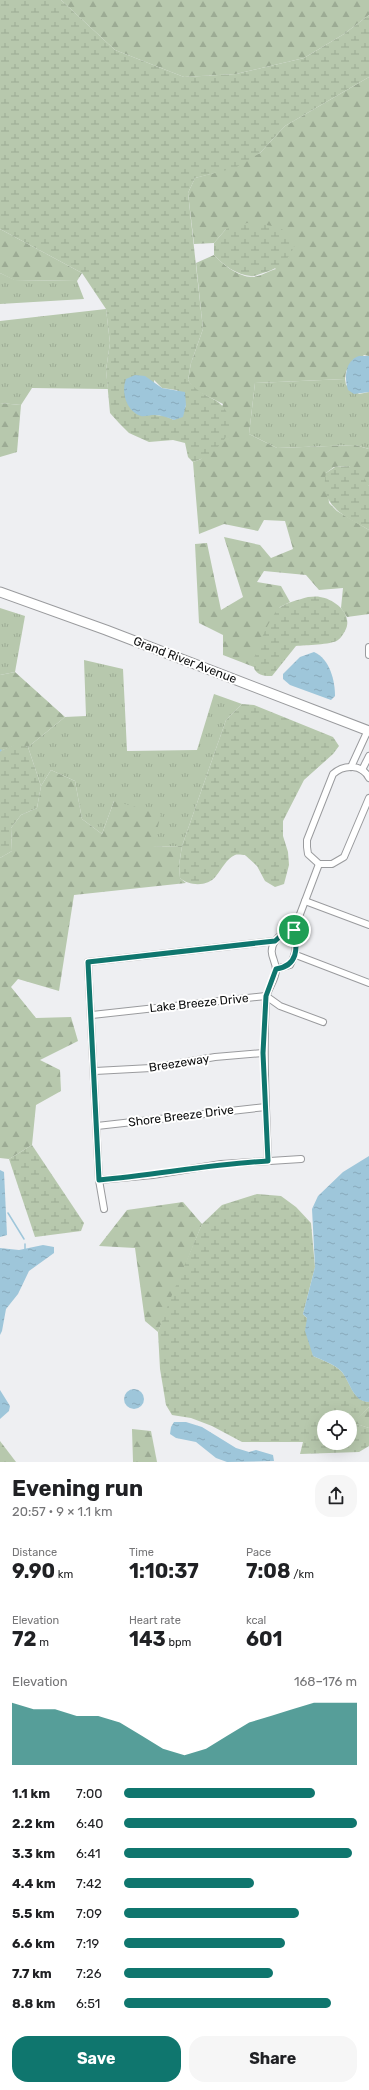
<!DOCTYPE html>
<meta charset="utf-8">
<style>
body{margin:0;font-family:Rubik,sans-serif;background:#f6f6f6;color:#202124;height:100vh;display:flex;flex-direction:column;font-size:15px;white-space:nowrap}
*{box-sizing:border-box;margin:0}
p{font-size:13px;color:#757577}
.icon{flex:none;width:22px;height:22px;fill:none;stroke:currentColor;stroke-width:2;stroke-linecap:round;stroke-linejoin:round}
.map{position:relative;height:1462px;overflow:hidden}
.drawer{display:flex;flex-direction:column;background:#fff;flex:1}
.drawer>*{flex:none}
.fabs{position:absolute;left:317px;top:1410px;display:grid;gap:8px}
.fabs a{display:grid;place-items:center;width:40px;height:40px;border-radius:50%;background:#fff;box-shadow:0 4px 16px #0002;font-size:20px}
.pin{position:absolute;display:grid;place-items:center;width:34px;height:34px;color:#fff;margin:-17px;border:2px solid #fff;border-radius:50%;box-shadow:0 1px 4px #0007}
.round{display:grid;place-items:center;flex:none;width:42px;height:42px;border-radius:16px;background:#f6f6f6}
.overview{display:flex;align-items:center;justify-content:space-between;height:68px;padding:0 12px}
h1{font-size:22px;font-weight:700;line-height:30px}
.stats{display:grid;grid-template-columns:repeat(3,1fr);gap:6px;height:68px;padding:4px 12px}
.stats div{display:grid;align-content:center}
.stats b{font-size:20px;font-weight:700}
.stats small{font-size:11px;font-weight:400}
.stats p{font-size:11px}
.chart{height:112px;padding:8px 12px}
.chart p{display:flex;justify-content:space-between}
.chart svg{width:100%;height:72px;margin-top:4px;fill:#0f766e;opacity:.7}
.button{display:flex;gap:8px;margin-top:auto;padding:8px 12px}
.button a{flex:1;height:46px;border-radius:16px;background:#0f766e;color:#fff;font-size:16px;font-weight:700;line-height:46px;text-align:center}
.button a+a{background:#f6f6f6;color:#202124}
ul{padding:0 12px;list-style:none;font-size:13px}
li{display:grid;grid-template-columns:64px 48px 1fr;align-items:center;height:30px}
li i{height:10px;border-radius:5px;background:#0f766e}
.map>svg:first-child{display:block}
.grass{fill:url(#grass-tufts)}
.forest{fill:url(#forest-firs)}
.wetland{fill:url(#wetland-marsh);fill-rule:evenodd}
.water{fill:url(#water-ripples)}
.lines{fill:none;stroke-linecap:round;stroke-linejoin:round}
.stream{stroke:#9ec6da;stroke-width:1.5}
.minor-casing{stroke:#9a9b9e;stroke-width:8}
.secondary-casing{stroke:#9a9b9e;stroke-width:11}
.minor{stroke:#fff;stroke-width:6}
.secondary{stroke:#fff;stroke-width:9}
.route-casing{stroke:#fff;stroke-width:8}
.route{stroke:#0f766e;stroke-width:5}
.labels{text-anchor:middle;dominant-baseline:central;stroke-width:4;stroke-linejoin:round;paint-order:stroke}
.street-label{font-size:12px;fill:#0d0e0f;stroke:#fff}
</style>
<div class="map">
<svg width="369" height="1462" viewBox="0 0 369 1462">
<defs>
<pattern id="grass-tufts" width="24" height="20" patternUnits="userSpaceOnUse"><rect width="24" height="20" fill="#b7c8ad"/><path d="M3 7l-1-3M5 7V3M7 7l1-3M15 17l-1-3M17 17v-4M19 17l1-3" fill="none" stroke="#9cab94"/></pattern>
<pattern id="forest-firs" width="22" height="20" patternUnits="userSpaceOnUse"><rect width="22" height="20" fill="#b7c8ad"/><path d="M5 1l3.5 6h-7zM16 11l3.5 6h-7z" fill="#9cab94"/></pattern>
<pattern id="wetland-marsh" width="20" height="14" patternUnits="userSpaceOnUse"><rect width="20" height="14" fill="#b7c8ad"/><path d="M1 5h8M5 5V1M11 12h8M15 12V8" fill="none" stroke="#9cab94"/></pattern>
<pattern id="water-ripples" width="26" height="14" patternUnits="userSpaceOnUse"><rect width="26" height="14" fill="#9ec6da"/><path d="M2 4q2-2 4 0t4 0M15 11q2-2 4 0t4 0" fill="none" stroke="#87a9ba"/></pattern>
</defs>
<rect width="100%" height="100%" fill="#eeeff2"/>
<g class="grass">
<path d="M0,273L15,280L77,281L84,299L0,304Z"/>
<path d="M106,309L110,343L106,370L108,389L32,388L21,405L0,403V321Z"/>
<path d="M345,379L346,385L359,394L369,392V449L355,445L277,448L249,434L255,383Z"/>
<path d="M0,608L25,616L15,672L0,675Z"/>
<path d="M84,660L123,669L127,751L197,750L214,694L242,704L226,720L182,846L153,847L114,801L102,834L82,819L75,781L51,770L41,786L28,747L65,717L86,716Z"/>
</g>
<g class="forest">
<path d="M61,0H369V15L344,34L304,58L236,74L184,77L115,50Z"/>
<path d="M369,77V356L364,355L346,371L345,379L255,383L249,434L277,448L355,445L369,449V486L349,466L334,467L326,473L329,503L337,511L369,530V614L347,617L341,608L343,588L319,590L306,575L264,571L257,582L281,586L290,602L280,607L256,655L254,667L223,655V635L199,623L195,544L207,543L221,610L243,597L224,537L260,545L271,558L293,549L285,521L264,520L258,531L224,524L199,534L193,462L201,459L223,404L195,390L188,380L191,363L203,329L196,263L214,255C222,264 239,277 252,277C259,277 269,271 276,269L226,229L214,243L194,244L188,193L195,178L214,173L260,153L285,126Z"/>
<path d="M0,229L82,273L77,281L14,280L0,273Z"/>
<path d="M0,403L21,405L17,452L0,457Z"/>
<path d="M15,672L65,717L28,747L19,744L0,751V675Z"/>
<path d="M51,770L75,781L82,819L102,834L114,801L161,814L153,847L182,846L179,865L180,878L186,883L74,895L59,991L18,979L11,987L36,1018L71,1017L78,1041L40,1060L60,1070L61,1091L36,1105L32,1145L9,1159L0,1158V858L12,851L11,828L21,815L37,808L41,786Z"/>
<path d="M183,1202L202,1224L158,1332L145,1321L135,1248L99,1246L127,1210Z"/>
<path d="M369,1407V1428L353,1423Z"/>
<path d="M132,1429L151,1431L157,1462H133Z"/>
<path d="M0,1441L16,1462H0Z"/>
</g>
<g class="wetland">
<path d="M0,0H61L115,50L184,77L236,74L304,58L344,34L369,15V77L285,126L260,153L235,168L195,178L188,193L203,329L191,363L188,380C206,404 224,392 232,427C223,444 212,456 193,462L188,457L185,443L173,440L149,442L129,433L119,423L110,413L106,370L110,343L106,309L82,273L0,229ZM154,380L162,388L177,390L186,405L183,414L174,420L165,416L155,415Z"/>
<path d="M247,223C268,226 284,223 295,243C291,259 278,269 263,273C259,274 254,277 251,276C237,275 223,265 214,255V243L226,229Z"/>
<path d="M349,466L361,473L369,486V530C345,516 319,507 326,473L335,467Z"/>
<path d="M308,597C312,597 316,596 320,597C335,599 354,615 345,631C343,634 341,638 338,640C331,645 305,645 296,646L272,676C266,676 259,676 255,670C249,661 271,615 279,608C287,602 298,600 308,597Z"/>
<path d="M242,704L254,705L333,737L339,746L333,754L304,780L283,821V836L288,852L289,865L284,884L275,887L265,881L257,866L245,855C242,855 238,854 235,855C226,859 222,869 216,876C208,887 189,886 180,878L179,865L182,846L226,720Z"/>
<path d="M19,743L28,747L41,786L37,808L21,815L11,828L12,851L0,858V751Z"/>
<path d="M32,1145L84,1223L81,1231L35,1237L9,1159Z"/>
<path d="M257,1194L281,1196L296,1207L311,1223L315,1267L303,1314L307,1318L313,1356C322,1360 334,1364 341,1371C350,1380 352,1401 369,1402V1407L354,1423L369,1428V1446L359,1452L300,1454L303,1442H242L212,1426L191,1418L172,1415L166,1405L160,1369L158,1332L169,1302L202,1224L222,1205ZM324,1417H350V1443H324Z"/>
</g>
<g class="water">
<path d="M359,356H369V392L354,394L348,390C344,377 345,361 359,356Z"/>
<path d="M135,375L145,376L162,388L185,392L186,405L183,417L174,420C167,417 161,415 153,415C150,415 144,417 141,416C126,411 121,392 126,379Z"/>
<path d="M314,652C330,659 335,681 335,696L331,700L290,685L283,679V674L300,657Z"/>
<path d="M369,1156V1402C352,1402 350,1380 341,1371C334,1364 322,1360 313,1356L305,1331L307,1318L303,1314L315,1267L312,1209L318,1196L343,1172Z"/>
<path d="M0,1170L4,1172L7,1235L0,1237Z"/>
<path d="M43,1245L54,1247V1253L29,1271L18,1294L6,1309L2,1331L0,1335V1248L19,1250Z"/>
<circle cx="134" cy="1399" r="10"/>
<path d="M0,1390L10,1406L9,1411L0,1419Z"/>
<path d="M174,1422H186L202,1427L236,1448L249,1452L256,1450L273,1455L274,1461L227,1462L216,1458L196,1442L176,1438L170,1434L171,1427Z"/>
</g>
<g class="lines">
<g class="stream">
<path d="M0,751L1,750"/>
<path d="M8,1213L24,1239"/>
<path d="M25,1244V1250"/>
</g>
<defs>
<g id="minor">
<path d="M369,647V655"/>
<path d="M351,767L368,730"/>
<path d="M362,770L369,756"/>
<path d="M369,778C362,764 344,764 333,774L307,840V847L308,854L319,864H332L344,857L369,798"/>
<path d="M305,901L369,925"/>
<path d="M294,930L319,864"/>
<path d="M296,955L369,983"/>
<path d="M276,969L290,965C297,952 297,944 294,930"/>
<path d="M92,1015L266,996L280,1006L323,1022"/>
<path d="M95,1071L151,1068L215,1057L263,1053"/>
<path d="M97,1126L266,1107"/>
<path d="M268,1161C266,1107 263,1053 266,999C267,989 276,980 276,970C276,959 267,954 275,941C280,934 287,932 294,930"/>
<path d="M99,1180L153,1175L221,1164L301,1159"/>
<path d="M104,1209L99,1180L88,962L275,941"/>
</g>
<path id="secondary" d="M0,592L106,630L369,731"/>
</defs>
<use href="#minor" class="minor-casing"/>
<use href="#secondary" class="secondary-casing"/>
<use href="#minor" class="minor"/>
<use href="#secondary" class="secondary"/>
</g>
<g class="lines">
<defs>
<path id="route" d="M294,930C298,948 298,966 276,969L266,996L263,1053L268,1161C211,1164 156,1175 99,1180L88,962L275,941L284,933Z"/>
</defs>
<use href="#route" class="route-casing"/>
<use href="#route" class="route"/>
</g>
<g class="labels">
<g class="street-label">
<text transform="translate(185 660) rotate(21)">Grand River Avenue</text>
<text transform="translate(199 1003) rotate(-6)">Lake Breeze Drive</text>
<text transform="translate(179 1063) rotate(-9)">Breezeway</text>
<text transform="translate(181 1116) rotate(-7)">Shore Breeze Drive</text>
</g>
</g>
</svg>
<div class="fabs">
<a><svg class="icon" aria-label="locate" viewBox="0 0 24 24"><circle cx="12" cy="12" r="6"/><path d="M12 2v4M12 18v4M2 12h4M18 12h4"/></svg></a>
</div>
<div class="pin" style="left:294px;top:930px;background:#1e9e55"><svg class="icon" aria-label="arrive" viewBox="0 0 24 24"><path d="M6 21V4h12l-3 4 3 4H6"/></svg></div>
</div>
<section class="drawer">
<div class="overview"><div><h1>Evening run</h1><p>20:57 · 9 × 1.1 km</p></div><a class="round"><svg class="icon" aria-label="share" viewBox="0 0 24 24"><path d="M12 15V3M7 8l5-5 5 5M5 13v7h14v-7"/></svg></a></div>
<div class="stats">
<div><p>Distance</p><b>9.90<small> km</small></b></div>
<div><p>Time</p><b>1:10:37</b></div>
<div><p>Pace</p><b>7:08<small> /km</small></b></div>
</div>
<div class="stats">
<div><p>Elevation</p><b>72<small> m</small></b></div>
<div><p>Heart rate</p><b>143<small> bpm</small></b></div>
<div><p>kcal</p><b>601</b></div>
</div>
<div class="chart"><p><span>Elevation</span>168–176 m</p>
<svg viewBox="0 0 160 44" preserveAspectRatio="none"><path d="M0 44V6L10 10L20 10L30 14L40 14L50 18L60 26L70 34L80 38L90 34L100 26L110 18L120 14L130 10L140 6L150 6L160 6V44z"/></svg>
</div>
<ul>
<li><b>1.1 km</b>7:00<i style="width:82%"></i></li>
<li><b>2.2 km</b>6:40<i style="width:100%"></i></li>
<li><b>3.3 km</b>6:41<i style="width:98%"></i></li>
<li><b>4.4 km</b>7:42<i style="width:56%"></i></li>
<li><b>5.5 km</b>7:09<i style="width:75%"></i></li>
<li><b>6.6 km</b>7:19<i style="width:69%"></i></li>
<li><b>7.7 km</b>7:26<i style="width:64%"></i></li>
<li><b>8.8 km</b>6:51<i style="width:89%"></i></li>
</ul>
<div class="button"><a>Save</a><a>Share</a></div>
</section>
